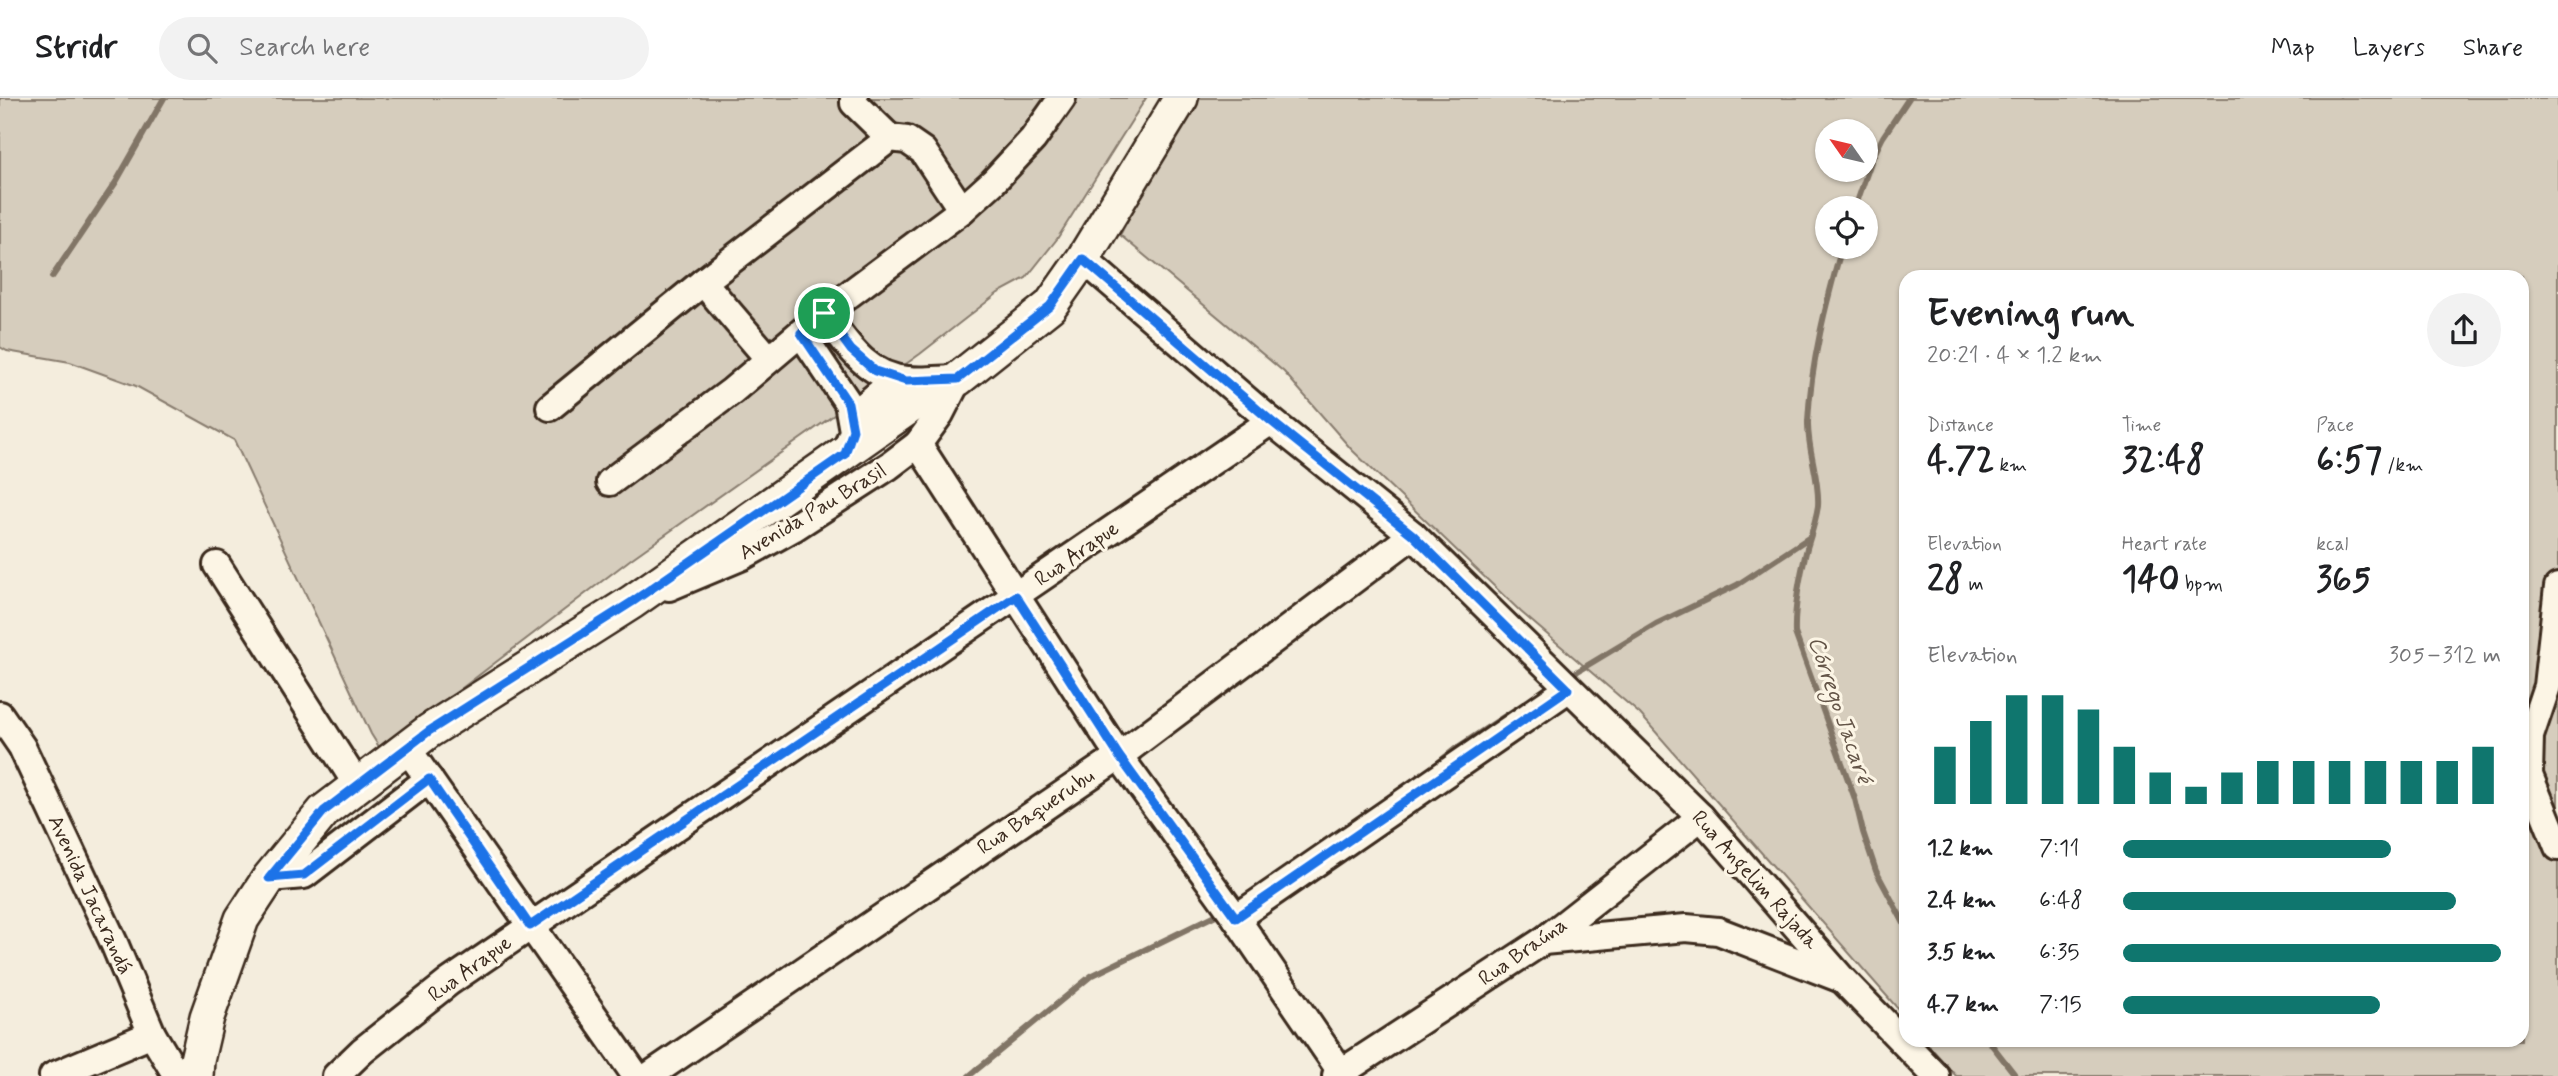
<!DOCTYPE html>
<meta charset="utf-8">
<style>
body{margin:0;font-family:Mynerve,sans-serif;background:#f2f2f2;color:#202124;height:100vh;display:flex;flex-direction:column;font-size:26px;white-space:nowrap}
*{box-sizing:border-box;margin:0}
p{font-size:23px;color:#757577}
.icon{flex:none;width:38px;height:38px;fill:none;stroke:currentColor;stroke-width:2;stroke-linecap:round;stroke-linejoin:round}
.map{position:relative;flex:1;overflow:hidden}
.sheet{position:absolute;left:1899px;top:172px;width:630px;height:777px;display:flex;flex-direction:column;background:#fff;border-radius:21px;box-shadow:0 2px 5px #0004}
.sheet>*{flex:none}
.needle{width:46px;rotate:304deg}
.fabs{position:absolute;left:1815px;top:21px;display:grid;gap:14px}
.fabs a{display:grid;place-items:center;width:63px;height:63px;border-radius:50%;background:#fff;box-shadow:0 2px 5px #0004;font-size:35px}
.pin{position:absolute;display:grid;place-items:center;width:60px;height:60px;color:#fff;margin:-30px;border:4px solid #fff;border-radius:50%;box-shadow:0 2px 7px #0007}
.round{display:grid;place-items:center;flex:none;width:74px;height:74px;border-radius:37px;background:#f2f2f2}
.overview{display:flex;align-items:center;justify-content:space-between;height:119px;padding:0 28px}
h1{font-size:38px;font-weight:800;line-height:52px}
.stats{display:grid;grid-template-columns:repeat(3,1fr);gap:10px;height:119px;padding:7px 28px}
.stats div{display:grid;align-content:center}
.stats b{font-size:35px;font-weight:800}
.stats small{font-size:19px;font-weight:400}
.stats p{font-size:19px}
.chart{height:196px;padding:14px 28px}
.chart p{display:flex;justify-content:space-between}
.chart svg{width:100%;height:126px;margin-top:7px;stroke:#0f766e;stroke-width:6}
ul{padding:0 28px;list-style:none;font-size:23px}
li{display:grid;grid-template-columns:112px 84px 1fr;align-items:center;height:52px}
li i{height:18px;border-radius:9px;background:#0f766e}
header{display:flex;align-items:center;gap:42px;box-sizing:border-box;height:98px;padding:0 35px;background:#fff;border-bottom:2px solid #e0e0e0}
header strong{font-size:33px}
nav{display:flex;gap:38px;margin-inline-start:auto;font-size:24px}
.search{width:490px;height:63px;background:#f2f2f2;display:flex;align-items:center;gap:18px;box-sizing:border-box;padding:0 24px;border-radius:38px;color:#757577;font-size:26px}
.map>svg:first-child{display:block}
.green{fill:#d6cdbd;stroke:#887c6e;stroke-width:2;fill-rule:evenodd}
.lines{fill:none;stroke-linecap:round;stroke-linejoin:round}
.stream{stroke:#817466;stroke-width:6}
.minor-casing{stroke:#3b2a1e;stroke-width:32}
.major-casing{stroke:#3b2a1e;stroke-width:38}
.minor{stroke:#fcf5e5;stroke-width:26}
.major{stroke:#fcf5e5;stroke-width:33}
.route-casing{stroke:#fff;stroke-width:14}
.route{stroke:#1a73e8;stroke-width:9}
.labels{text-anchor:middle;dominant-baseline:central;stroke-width:6;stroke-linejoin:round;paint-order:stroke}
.street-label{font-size:21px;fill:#3b2a1e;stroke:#fcf5e5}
.water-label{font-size:23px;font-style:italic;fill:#645548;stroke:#fcf5e5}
</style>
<header>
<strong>Stridr</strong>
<div class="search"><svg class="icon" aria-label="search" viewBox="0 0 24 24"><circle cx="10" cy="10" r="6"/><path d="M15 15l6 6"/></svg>Search here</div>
<nav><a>Map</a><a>Layers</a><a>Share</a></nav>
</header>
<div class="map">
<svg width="2558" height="978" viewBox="0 0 2558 978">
<rect width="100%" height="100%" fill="#f4eddd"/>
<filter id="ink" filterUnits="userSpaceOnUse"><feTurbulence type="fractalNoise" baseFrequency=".0143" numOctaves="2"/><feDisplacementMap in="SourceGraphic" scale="14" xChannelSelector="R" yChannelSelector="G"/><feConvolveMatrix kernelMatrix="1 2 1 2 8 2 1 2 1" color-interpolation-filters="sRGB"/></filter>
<g filter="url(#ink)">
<g class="green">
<path d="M0,0H1146L1057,141L1026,180L998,195L920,256L631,461L381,652L371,636L234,342L136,288L70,264L7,253L0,249Z"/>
<path d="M1192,0H2558V978H1956L1924,942H2522V178H1906V920L1640,616L1521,514L1352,352L1284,274L1120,137ZM1827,33H1866V72H1827ZM1827,110H1866V149H1827Z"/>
</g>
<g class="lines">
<g class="stream">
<path d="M1855,110L1872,61L1883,39L1909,0"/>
<path d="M1842,149C1826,205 1811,264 1808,323C1807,352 1820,380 1818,408C1816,422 1811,437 1807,450C1800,478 1794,507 1795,535L1855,701L1863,734L1876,773L1906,829"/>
<path d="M52,179L116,84L164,0"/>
<path d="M1568,579L1656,526L1737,487L1810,439"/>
<path d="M1429,672L1455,651L1514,612"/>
<path d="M1988,942L2016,978"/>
<path d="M969,978L1091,878L1224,813"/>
</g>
<defs>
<g id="minor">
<path d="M854,0V5L890,40"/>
<path d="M1083,161L1271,323L1413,437L1701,719L1843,882L1936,978"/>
<path d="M703,184L769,261"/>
<path d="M801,235L848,305L853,333L845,356"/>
<path d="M550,309L703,184L890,40L907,42L923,53L962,112"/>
<path d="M851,319L882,293L906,283"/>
<path d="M918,346L1119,658L1236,820L1344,978"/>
<path d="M610,384L732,293L824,215L962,112L993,84L1033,41L1062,0"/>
<path d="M217,467L358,688"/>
<path d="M669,489L743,458L793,430L889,368L918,346L940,316L958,281C942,281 924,284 908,282C867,280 846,245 824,215"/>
<path d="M2558,489L2547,588L2530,638L2529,677L2558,749"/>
<path d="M0,617L22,649L114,845L152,936L177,978"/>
<path d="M407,650L636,978"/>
<path d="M269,780L304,777L429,681"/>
<path d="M1236,820L1568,591"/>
<path d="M1543,843L1686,830L1718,833L1839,880"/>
<path d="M53,978L152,936"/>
<path d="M336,978L362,953L449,884L1271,323"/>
<path d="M649,978L1119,658L1413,437"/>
<path d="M1336,978L1543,843L1701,719"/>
</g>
<path id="major" d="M196,978L197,962L207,919L242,821L269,780L324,713L429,633L632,504L911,308L958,281L1050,208L1083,161L1181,0"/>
</defs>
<use href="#minor" class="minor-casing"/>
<use href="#major" class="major-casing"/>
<use href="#minor" class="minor"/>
<use href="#major" class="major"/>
</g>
</g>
<g class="lines" filter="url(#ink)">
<defs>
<path id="route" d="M1083,161L1271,323L1413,437L1568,591L1236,820L1119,658L1016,498L530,828L429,681L304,777L269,780L324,713L429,633L632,504L845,356L853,332L848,305L801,235L824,215L851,252L875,273L906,283L958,281L1050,208Z"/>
</defs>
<use href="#route" class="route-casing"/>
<use href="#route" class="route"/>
</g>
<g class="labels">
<g class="street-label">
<text transform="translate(813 414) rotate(-31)">Avenida Pau Brasil</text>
<text transform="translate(1077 456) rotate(-35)">Rua Arapue</text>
<text transform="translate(1036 714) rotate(-34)">Rua Baquerubu</text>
<text transform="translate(1755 782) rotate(48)">Rua Angelim Rajada</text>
<text transform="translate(90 797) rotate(65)">Avenida Jacarandá</text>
<text transform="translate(1523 854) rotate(-35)">Rua Braúna</text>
<text transform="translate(470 871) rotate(-36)">Rua Arapue</text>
</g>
<g class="water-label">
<text transform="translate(1839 612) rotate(71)">Córrego Jacaré</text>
</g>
</g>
</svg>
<div class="fabs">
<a><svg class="needle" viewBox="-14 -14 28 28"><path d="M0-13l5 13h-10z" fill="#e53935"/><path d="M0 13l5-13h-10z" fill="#757577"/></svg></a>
<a><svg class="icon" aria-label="locate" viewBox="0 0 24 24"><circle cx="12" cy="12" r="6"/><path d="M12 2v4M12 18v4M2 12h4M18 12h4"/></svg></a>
</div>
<div class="pin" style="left:824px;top:215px;background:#1e9e55"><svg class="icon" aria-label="arrive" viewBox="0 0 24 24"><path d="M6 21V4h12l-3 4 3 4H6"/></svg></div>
<section class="sheet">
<div class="overview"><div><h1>Evening run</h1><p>20:21 · 4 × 1.2 km</p></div><a class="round"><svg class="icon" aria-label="share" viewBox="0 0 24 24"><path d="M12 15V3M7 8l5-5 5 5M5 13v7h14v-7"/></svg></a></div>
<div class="stats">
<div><p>Distance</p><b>4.72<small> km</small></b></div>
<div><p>Time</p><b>32:48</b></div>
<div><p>Pace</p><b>6:57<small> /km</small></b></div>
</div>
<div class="stats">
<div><p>Elevation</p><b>28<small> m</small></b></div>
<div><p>Heart rate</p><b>140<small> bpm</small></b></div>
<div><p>kcal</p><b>365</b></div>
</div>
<div class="chart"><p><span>Elevation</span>305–312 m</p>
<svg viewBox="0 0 160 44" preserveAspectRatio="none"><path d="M5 44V24M15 44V15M25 44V6M35 44V6M45 44V11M55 44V24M65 44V33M75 44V38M85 44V33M95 44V29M105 44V29M115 44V29M125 44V29M135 44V29M145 44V29M155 44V24"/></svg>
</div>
<ul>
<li><b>1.2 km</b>7:11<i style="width:71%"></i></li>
<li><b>2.4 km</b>6:48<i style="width:88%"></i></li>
<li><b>3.5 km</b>6:35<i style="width:100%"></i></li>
<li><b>4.7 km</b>7:15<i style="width:68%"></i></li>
</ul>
</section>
</div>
